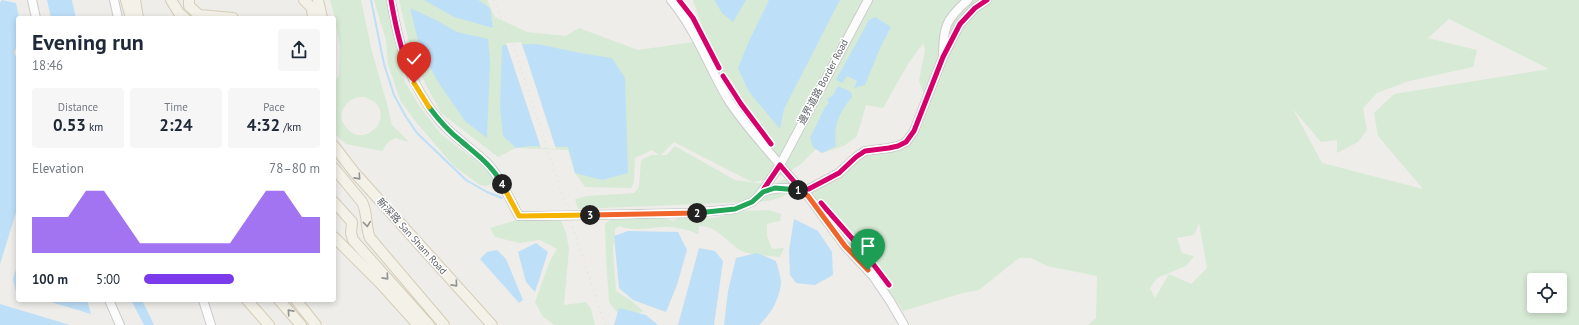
<!DOCTYPE html>
<meta charset="utf-8">
<style>
body{margin:0;font-family:"PT Sans","Noto Sans SC",sans-serif;background:#f6f6f7;color:#1f2937;height:100vh;display:flex;flex-direction:column;font-size:15px;white-space:nowrap}
*{box-sizing:border-box;margin:0}
p{font-size:13px;color:#747a83}
.icon{flex:none;width:22px;height:22px;fill:none;stroke:currentColor;stroke-width:2;stroke-linecap:round;stroke-linejoin:round}
.map{position:relative;flex:1;overflow:hidden}
.drawer{position:absolute;left:16px;top:16px;width:320px;height:286px;display:flex;flex-direction:column;background:#fff;border-radius:4px;box-shadow:0 2px 6px #0003}
.drawer>*{flex:none}
.fabs{position:absolute;left:1527px;top:273px;display:grid;gap:8px}
.fabs a{display:grid;place-items:center;width:40px;height:40px;border-radius:4px;background:#fff;box-shadow:0 2px 6px #0003;font-size:20px}
.pin{position:absolute;display:grid;place-items:center;width:34px;height:34px;color:#fff;margin:-41px -17px;border-radius:50% 50% 50% 0;rotate:-45deg;box-shadow:0 0 4px #0007}
.pin .icon{rotate:45deg}
.km{position:absolute;width:20px;height:20px;margin:-10px;border-radius:50%;background:#222;color:#fff;font-size:11px;line-height:20px;text-align:center}
.round{display:grid;place-items:center;flex:none;width:42px;height:42px;border-radius:4px;background:#f6f6f7}
.overview{display:flex;align-items:center;justify-content:space-between;height:68px;padding:0 16px}
h1{font-size:22px;font-weight:600;line-height:30px}
.stats{display:grid;grid-template-columns:repeat(3,1fr);gap:6px;height:68px;padding:4px 16px}
.stats div{display:grid;align-content:center;border-radius:4px;background:#f6f6f7;text-align:center}
.stats b{font-size:17px;font-weight:600}
.stats small{font-size:11px;font-weight:400}
.stats p{font-size:11px}
.chart{height:112px;padding:8px 16px}
.chart p{display:flex;justify-content:space-between}
.chart svg{width:100%;height:72px;margin-top:4px;fill:#7c3aed;opacity:.7}
ul{padding:0 16px;list-style:none;font-size:13px}
li{display:grid;grid-template-columns:64px 48px 1fr;align-items:center;height:30px}
li i{height:10px;border-radius:5px;background:#7c3aed}
.map>svg:first-child{display:block}
.green{fill:#d7ead5;fill-rule:evenodd}
.water{fill:#bedff8}
.pier{fill:#eeede9}
.lines{fill:none;stroke-linecap:round;stroke-linejoin:round}
.stream{stroke:#bedff8;stroke-width:2}
.minor-casing{stroke:#cacbcb;stroke-width:10}
.major-casing{stroke:#d5cdb8;stroke-width:12}
.minor{stroke:#fcfcfc;stroke-width:8}
.major{stroke:#f4f1e9;stroke-width:10}
.rail{stroke:#e3e4e3;stroke-width:2;stroke-dasharray:1 5;stroke-linecap:butt}
.cycleway-casing{stroke:#fff;stroke-width:8}
.cycleway{stroke:#d6006c;stroke-width:5}
.oneway{stroke:#929494}
.split-1-casing{stroke:#fff;stroke-width:8}
.split-2-casing{stroke:#fff;stroke-width:8}
.split-3-casing{stroke:#fff;stroke-width:8}
.split-4-casing{stroke:#fff;stroke-width:8}
.split-5-casing{stroke:#fff;stroke-width:8}
.split-6-casing{stroke:#fff;stroke-width:8}
.split-1{stroke:#f0652b;stroke-width:5}
.split-2{stroke:#22a559;stroke-width:5}
.split-3{stroke:#f0652b;stroke-width:5}
.split-4{stroke:#f5b400;stroke-width:5}
.split-5{stroke:#22a559;stroke-width:5}
.split-6{stroke:#f5b400;stroke-width:5}
.labels{text-anchor:middle;dominant-baseline:central;stroke-width:3;stroke-linejoin:round;paint-order:stroke}
.street-label{font-size:10px;fill:#5e6267;stroke:#fff}
</style>
<div class="map">
<svg width="1579" height="325" viewBox="0 0 1579 325">
<rect width="100%" height="100%" fill="#eeede9"/>
<g class="green">
<path d="M330,0H361L372,52L386,100L392,125L409,142L395,138L388,142L382,151L346,144L335,134L334,83L339,75L340,47L335,18ZM365,97C368,99 374,101 376,103C394,124 357,152 343,122C339,114 345,102 353,99C356,97 362,97 365,97Z"/>
<path d="M374,0H387L405,82L420,107L440,133L464,152L485,165L496,180L487,186L480,185L454,166L416,122L400,100L388,64L386,40Z"/>
<path d="M399,0H487L495,17L527,32L566,36L579,28L638,50L707,40L693,0H1579V325H1088L1096,318L1097,276L1047,266L1031,258H1019L979,290L963,293L903,311L898,303L808,192L844,174L867,153L907,144L926,101L919,81L925,50L923,43L908,64L883,108L866,105L857,136L844,146L822,153L816,149L801,164L790,171L768,180L752,182L674,142L661,155H667L675,146L735,180L771,185L791,177L795,189L780,198L768,201L578,209L575,199L587,196L634,193L639,187L641,160L651,155H659L652,150L635,158L634,182L631,188L585,187L575,173L568,150L516,148L498,157L441,113L413,60ZM1449,19L1549,69L1394,94L1374,113L1378,136L1423,189L1322,163L1293,109L1321,142L1337,140V153L1358,142L1367,130L1363,108L1377,93L1409,81L1473,67L1477,50L1428,38ZM1199,223L1207,268L1191,284L1169,274L1155,298L1150,288L1157,278L1186,266L1194,256L1182,253L1177,238L1194,235ZM1534,280H1560V306H1534Z"/>
<path d="M769,210L781,214L780,221L770,223L767,225V236L772,249L784,248L780,257C771,256 749,255 742,251C728,244 717,225 699,226L698,234C688,230 678,227 667,227C651,227 635,232 619,226L615,229L613,251L616,291L633,302L643,311L632,317L620,316L609,302L606,257L605,224L611,219L661,217L673,221L682,216L714,218L744,211Z"/>
<path d="M540,213L559,215L566,233L569,249L564,305L586,302L591,309L595,325H555L543,317L535,302L550,261L557,249L540,240L519,243L495,237L490,228Z"/>
</g>
<g class="water">
<path d="M2,0L16,3L19,18H18V43L14,53L18,60V206L0,264V3Z"/>
<path d="M47,0H72L76,18H51Z"/>
<path d="M424,0H478L490,8L493,28L454,17Z"/>
<path d="M714,0H746L733,22L722,13Z"/>
<path d="M769,0H840L784,109L780,129L749,92L738,68L749,41Z"/>
<path d="M410,8L434,19L457,32L488,39L490,62L487,138L465,121L440,85L421,52Z"/>
<path d="M875,17L891,27L881,46L865,85L854,88L857,81L847,76L842,83L836,80L869,20Z"/>
<path d="M537,44L580,53L612,58L625,78L628,173L602,180L575,173L568,147L530,146L516,148L503,136L500,108L502,45Z"/>
<path d="M838,86L851,92L852,97C838,114 834,124 836,146L822,153L813,147L810,138L825,107L829,103L827,99L833,95Z"/>
<path d="M794,219L818,231L832,252L833,275L815,285L796,283L790,275L789,251Z"/>
<path d="M628,231L678,232L687,250L677,285L666,312L633,300L619,288L614,236Z"/>
<path d="M536,243L548,252L535,292L526,282L518,252Z"/>
<path d="M699,248L715,251L723,261L714,325H678Z"/>
<path d="M497,250L506,259L523,300L519,303L480,259L487,252Z"/>
<path d="M757,253L776,261C778,268 781,277 781,283C779,300 771,314 759,325H724L728,291L736,258Z"/>
<path d="M18,263V292H16L13,279Z"/>
<path d="M44,300H87L91,314Z"/>
<path d="M131,300H142L154,325H144Z"/>
<path d="M0,304L70,325H0Z"/>
<path d="M619,308L646,315L658,325H614Z"/>
</g>
<path class="pier" d="M521,42L526,56L556,149L541,148L506,43Z"/>
<g class="lines">
<path class="stream" d="M371,0L384,64L394,95L406,117L417,133L466,180L487,192L502,198"/>
<defs>
<g id="minor">
<path d="M32,0L36,18"/>
<path d="M114,0L118,18"/>
<path d="M391,0C399,46 409,84 439,120C453,137 472,148 487,163C501,178 509,198 519,216H541L690,213L735,209L752,202L759,196L780,165L803,192L839,173L856,157L865,151L889,148L898,146L906,142L914,131L943,57L960,24L975,8L987,0"/>
<path d="M671,0C695,29 708,65 727,98C742,122 762,143 780,165L868,0"/>
<path d="M943,56C943,27 946,19 968,0"/>
<path d="M763,192C777,187 796,185 808,196L845,246L873,276L890,301L904,325"/>
<path d="M109,300L120,325"/>
<path d="M203,300L211,325"/>
</g>
<g id="major">
<path d="M126,0L131,18"/>
<path d="M135,0L138,18"/>
<path d="M171,0L179,13L185,18"/>
<path d="M189,0V6L199,15L233,18"/>
<path d="M304,0L312,8L313,18"/>
<path d="M318,0L322,18"/>
<path d="M334,146L354,172L492,325"/>
<path d="M334,168L362,202C368,213 365,226 370,238L444,325"/>
<path d="M334,202L352,222L351,233L353,240L429,325"/>
<path d="M334,237L380,283L418,325"/>
<path d="M247,300L269,325"/>
<path d="M279,300L301,325"/>
<path d="M296,300L316,325"/>
</g>
</defs>
<use href="#minor" class="minor-casing"/>
<use href="#major" class="major-casing"/>
<use href="#minor" class="minor"/>
<use href="#major" class="major"/>
<path class="rail" d="M494,0L518,60L605,325"/>
<defs>
<g id="cycleway">
<path d="M391,0C399,46 409,84 439,120C453,137 472,148 487,163C501,178 509,198 519,216H541L690,213L735,209L752,202L759,196L780,165L803,192L839,173L856,157L865,151L889,148L898,146L906,142L914,131L943,57L960,24L975,8L987,0"/>
<path d="M679,0L693,18L719,68"/>
<path d="M723,76L741,104L771,144"/>
<path d="M821,203L864,252L889,285"/>
</g>
</defs>
<use href="#cycleway" class="cycleway-casing"/>
<use href="#cycleway" class="cycleway"/>
</g>
<defs><path id="oneway-chevron" d="M-2-3.5L2.5 0L-2 3.5" fill="none" stroke-width="1.6" stroke-linecap="round" stroke-linejoin="round"/></defs>
<g class="oneway">
<use href="#oneway-chevron" transform="translate(358 177) rotate(48)"/>
<use href="#oneway-chevron" transform="translate(367 224) rotate(84)"/>
<use href="#oneway-chevron" transform="translate(386 277) rotate(48)"/>
<use href="#oneway-chevron" transform="translate(455 284) rotate(48)"/>
<use href="#oneway-chevron" transform="translate(290 312) rotate(-132)"/>
</g>
<g class="lines">
<defs>
<path id="split-1" d="M798,190L808,196L845,246L868,270"/>
<path id="split-2" d="M697,213L735,209L752,202L763,192L775,188L798,190"/>
<path id="split-3" d="M590,215L697,213"/>
<path id="split-4" d="M502,184L519,216L590,215"/>
<path id="split-5" d="M429,107C438,119 448,131 461,141C476,154 492,165 502,184"/>
<path id="split-6" d="M414,83L429,107"/>
</defs>
<use href="#split-1" class="split-1-casing"/>
<use href="#split-2" class="split-2-casing"/>
<use href="#split-3" class="split-3-casing"/>
<use href="#split-4" class="split-4-casing"/>
<use href="#split-5" class="split-5-casing"/>
<use href="#split-6" class="split-6-casing"/>
<use href="#split-1" class="split-1"/>
<use href="#split-2" class="split-2"/>
<use href="#split-3" class="split-3"/>
<use href="#split-4" class="split-4"/>
<use href="#split-5" class="split-5"/>
<use href="#split-6" class="split-6"/>
</g>
<g class="labels">
<g class="street-label">
<text transform="translate(823 82) rotate(-62)">邊界道路 Border Road</text>
<text transform="translate(412 236) rotate(48)">新深路 San Sham Road</text>
</g>
</g>
</svg>
<div class="fabs">
<a><svg class="icon" aria-label="locate" viewBox="0 0 24 24"><circle cx="12" cy="12" r="6"/><path d="M12 2v4M12 18v4M2 12h4M18 12h4"/></svg></a>
</div>
<div class="pin" style="left:868px;top:270px;background:#1e9e55"><svg class="icon" aria-label="arrive" viewBox="0 0 24 24"><path d="M6 21V4h12l-3 4 3 4H6"/></svg></div>
<div class="pin" style="left:414px;top:83px;background:#d93025"><svg class="icon" aria-label="check" viewBox="0 0 24 24"><path d="M5 12l5 5 9-10"/></svg></div>
<b class="km" style="left:798px;top:190px">1</b>
<b class="km" style="left:697px;top:213px">2</b>
<b class="km" style="left:590px;top:215px">3</b>
<b class="km" style="left:502px;top:184px">4</b>
<section class="drawer">
<div class="overview"><div><h1>Evening run</h1><p>18:46</p></div><a class="round"><svg class="icon" aria-label="share" viewBox="0 0 24 24"><path d="M12 15V3M7 8l5-5 5 5M5 13v7h14v-7"/></svg></a></div>
<div class="stats">
<div><p>Distance</p><b>0.53<small> km</small></b></div>
<div><p>Time</p><b>2:24</b></div>
<div><p>Pace</p><b>4:32<small> /km</small></b></div>
</div>
<div class="chart"><p><span>Elevation</span>78–80 m</p>
<svg viewBox="0 0 160 44" preserveAspectRatio="none"><path d="M0 44V22L10 22L20 22L30 6L40 6L50 22L60 38L70 38L80 38L90 38L100 38L110 38L120 22L130 6L140 6L150 22L160 22V44z"/></svg>
</div>
<ul>
<li><b>100 m</b>5:00<i style="width:51%"></i></li>
</ul>
</section>
</div>
